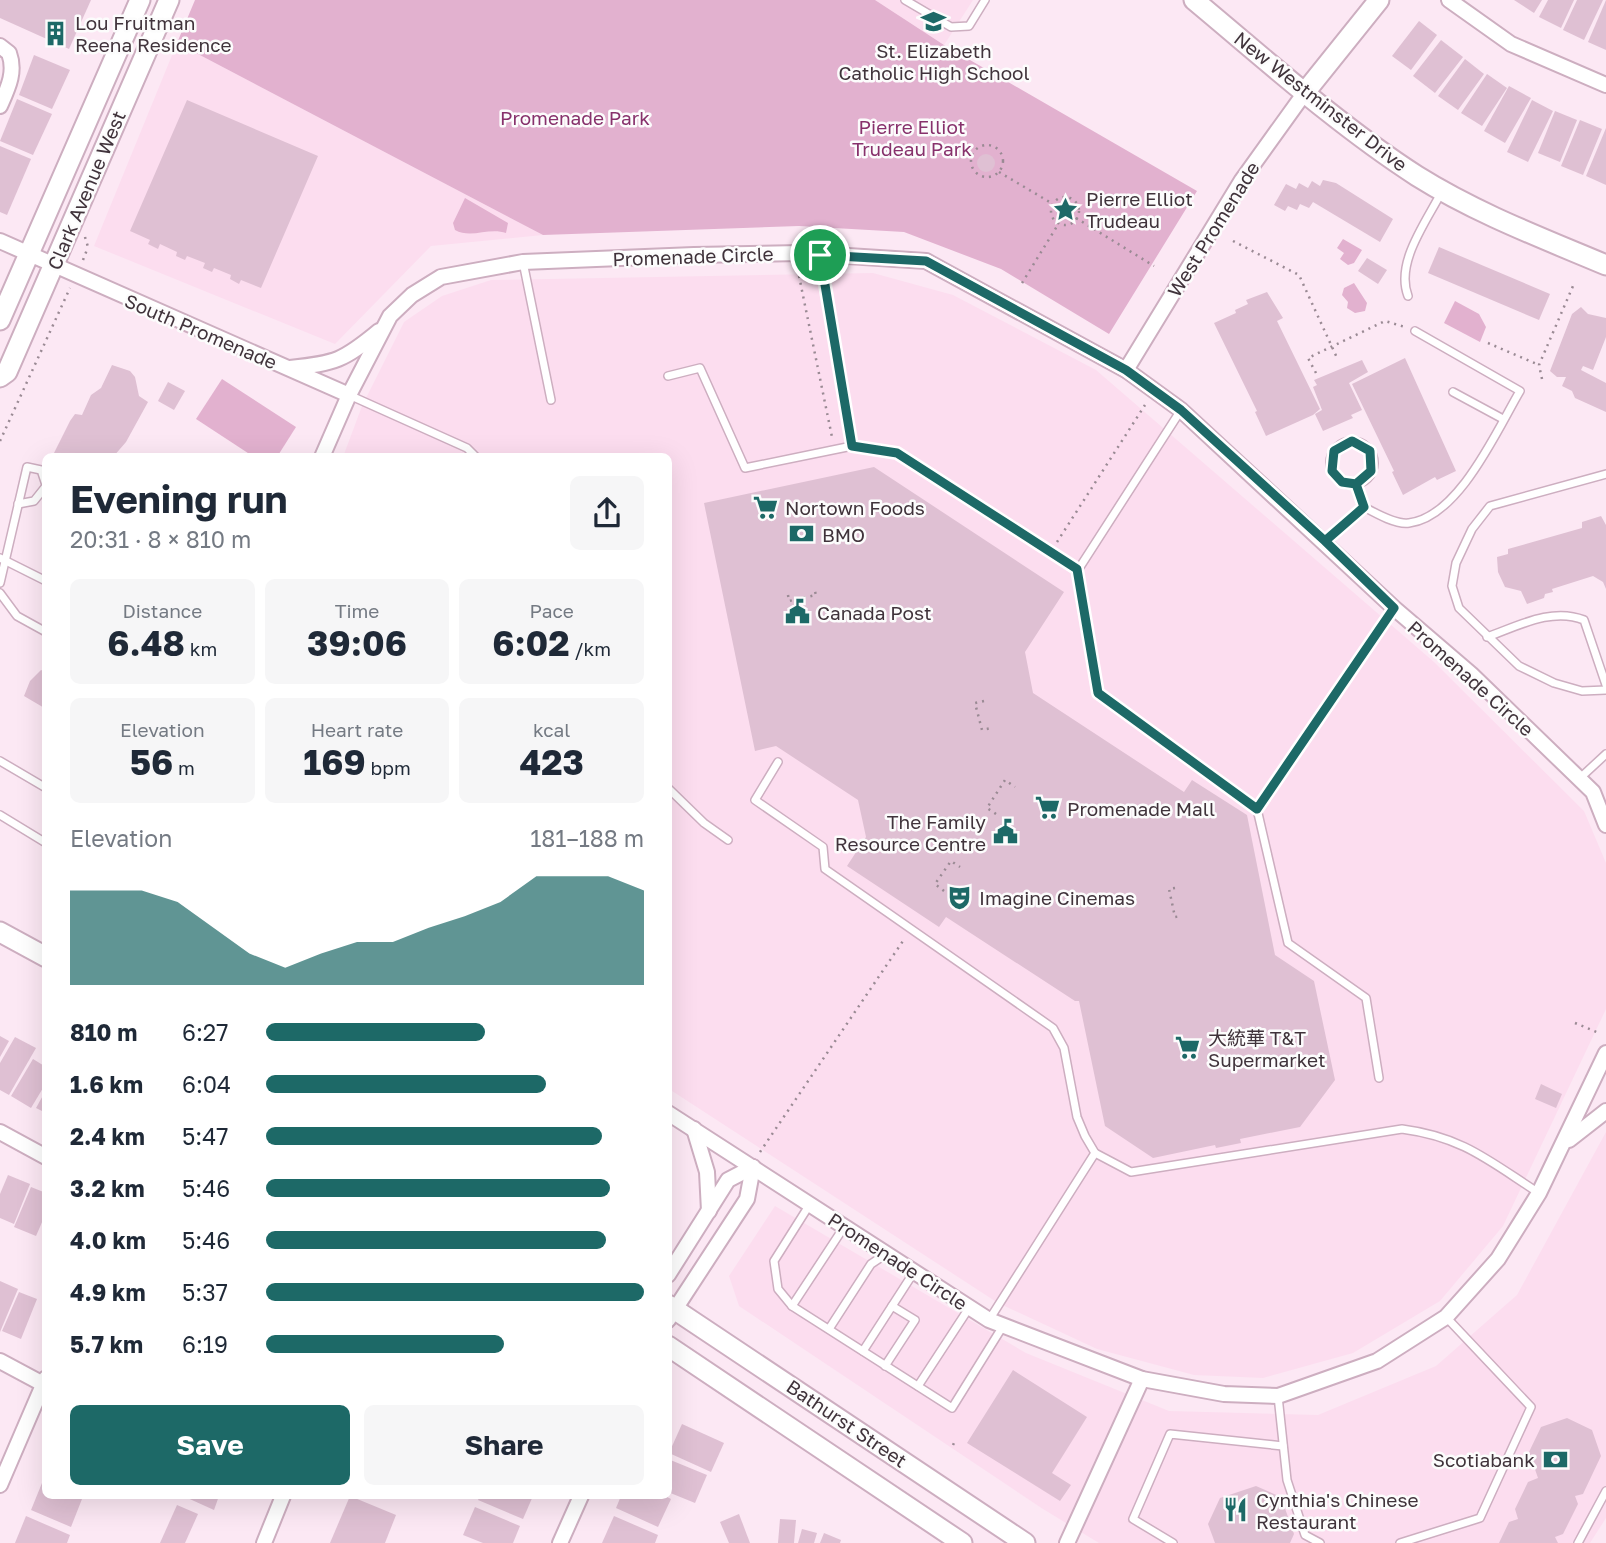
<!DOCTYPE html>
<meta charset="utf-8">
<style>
body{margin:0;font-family:"Golos Text","Noto Sans SC",sans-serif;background:#f6f6f7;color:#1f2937;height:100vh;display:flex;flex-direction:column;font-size:26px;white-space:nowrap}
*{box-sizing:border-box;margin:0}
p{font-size:23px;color:#747a83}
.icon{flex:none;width:38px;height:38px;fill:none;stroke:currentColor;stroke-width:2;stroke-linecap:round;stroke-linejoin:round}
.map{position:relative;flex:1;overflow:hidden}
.sheet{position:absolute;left:42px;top:453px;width:630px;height:1046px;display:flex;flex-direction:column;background:#fff;border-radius:10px;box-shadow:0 7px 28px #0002}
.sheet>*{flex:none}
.pin{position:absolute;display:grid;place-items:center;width:60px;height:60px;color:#fff;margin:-30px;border:4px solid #fff;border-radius:50%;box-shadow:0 2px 7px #0007}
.round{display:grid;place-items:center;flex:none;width:74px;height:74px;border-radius:10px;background:#f6f6f7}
.overview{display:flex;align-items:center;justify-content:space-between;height:119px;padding:0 28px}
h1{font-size:38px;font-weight:700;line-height:52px}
.metrics{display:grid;grid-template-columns:repeat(3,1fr);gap:10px;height:119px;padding:7px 28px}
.metrics div{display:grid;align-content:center;border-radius:10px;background:#f6f6f7;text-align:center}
.metrics b{font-size:35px;font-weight:700}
.metrics small{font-size:19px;font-weight:400}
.metrics p{font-size:19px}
.chart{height:196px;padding:14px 28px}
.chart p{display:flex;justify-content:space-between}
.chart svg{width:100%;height:126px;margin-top:7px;fill:#1d6967;opacity:.7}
.button{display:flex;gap:14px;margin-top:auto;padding:14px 28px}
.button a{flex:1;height:80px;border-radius:10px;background:#1d6967;color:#fff;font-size:28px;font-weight:700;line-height:80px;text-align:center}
.button a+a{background:#f6f6f7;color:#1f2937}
ul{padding:0 28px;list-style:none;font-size:23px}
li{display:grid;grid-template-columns:112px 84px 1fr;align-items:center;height:52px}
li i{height:18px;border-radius:9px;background:#1d6967}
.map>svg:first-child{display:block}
.built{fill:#fcddef}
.green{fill:#e2b1cf}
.building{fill:#dfc0d3}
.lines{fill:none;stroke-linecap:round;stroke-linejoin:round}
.lane-casing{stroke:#cdaec0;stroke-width:10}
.street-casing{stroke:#cdaec0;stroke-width:18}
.secondary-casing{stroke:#cdaec0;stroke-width:23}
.path{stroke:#9a8a94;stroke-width:2.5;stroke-dasharray:2 5;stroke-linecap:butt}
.lane{stroke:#fff;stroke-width:7}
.street{stroke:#fff;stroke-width:14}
.secondary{stroke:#fff;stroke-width:19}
.route-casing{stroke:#fff;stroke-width:14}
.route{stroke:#1d6967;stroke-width:9}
.labels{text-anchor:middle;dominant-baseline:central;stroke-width:5;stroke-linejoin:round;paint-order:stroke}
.poi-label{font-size:19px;fill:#40333b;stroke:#fcfcfc;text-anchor:start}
.street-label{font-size:19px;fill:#40333b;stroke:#fcfcfc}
.park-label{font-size:19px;fill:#87316c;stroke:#fcfcfc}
</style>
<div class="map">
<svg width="1606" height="1543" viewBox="0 0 1606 1543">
<rect width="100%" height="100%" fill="#fce8f4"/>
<g class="built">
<path d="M875,0H973L944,45Z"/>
<path d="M177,43L543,235L431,246L335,344L94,246Z"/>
<path d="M873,273L953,295L1096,370L1434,662L1584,811L1606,863V1009L1503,1226L1440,1301L1353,1353L1263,1378L1194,1375L1097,1349L998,1303L669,1089L668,457H343L362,406L404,322L442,296L491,280Z"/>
<path d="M1606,1132V1518L1590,1543H1099L1043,1509L739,1306L729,1276L775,1206L1026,1353L1169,1411L1318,1415L1436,1366L1517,1295Z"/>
</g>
<g class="green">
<path d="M195,0H875L944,45L1197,191L1109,334L1001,269L904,232L799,226L543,235L177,43Z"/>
<path d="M465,198L508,223L506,233C489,227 471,239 455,230L453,223Z"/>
<path d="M1343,239L1362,250L1354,263L1348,265L1340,259L1344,253L1337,248Z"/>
<path d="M1354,283L1367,303L1365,311L1355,313L1347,308L1348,302L1342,295L1344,288Z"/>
<path d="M1455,301L1479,314L1486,327L1480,342L1444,323Z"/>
<path d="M222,379L296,427L277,457H254L196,419Z"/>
</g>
<g class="building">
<path d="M0,0H91L69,49L0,18Z"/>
<path d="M1514,0H1542L1534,13Z"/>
<path d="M1548,0H1574L1561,28L1539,17Z"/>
<path d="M1577,0H1603L1584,40L1563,30Z"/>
<path d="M1606,0V50L1588,42Z"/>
<path d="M1419,21L1437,35L1411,70L1392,56Z"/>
<path d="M1441,40L1463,57L1435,93L1413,76Z"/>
<path d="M34,55L70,70L52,109L19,95Z"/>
<path d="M1465,59L1484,74L1458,110L1438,96Z"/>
<path d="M1487,74L1507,88L1482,126L1461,113Z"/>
<path d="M1509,86L1531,98L1505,143L1484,131Z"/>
<path d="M17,99L52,114L33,155L0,141Z"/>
<path d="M187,100L318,156L261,288L241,280L239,284L230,279L231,275L214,268L212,272L203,268L205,263L187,256L185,260L176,256L177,252L160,244L158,249L148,244L150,240L130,231Z"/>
<path d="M1532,100L1553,111L1528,162L1507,152Z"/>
<path d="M1555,111L1577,120L1560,162L1538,153Z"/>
<path d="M1580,120L1602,129L1583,175L1561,166Z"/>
<path d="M1606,128V185L1586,176Z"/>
<path d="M0,146L31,159L7,215L0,212Z"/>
<circle cx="986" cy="163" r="9"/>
<path d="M1323,180L1336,183L1393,219L1380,242L1313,202L1309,208L1300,204L1297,210L1288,206L1285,211L1274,205L1286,184L1296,189L1299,183L1308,188L1312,181L1320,186Z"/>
<path d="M1439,247L1550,294L1539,320L1428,273Z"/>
<path d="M1367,258L1387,270L1378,284L1358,271Z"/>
<path d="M1267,292L1283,318L1277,321L1320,409L1313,415L1266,436L1255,412L1257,411L1214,323L1236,313L1235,310L1248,304L1246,300Z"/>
<path d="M1581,307L1588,314L1606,318V337L1593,370L1583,366L1581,370L1606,383V412L1575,398L1572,391L1562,386L1566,377H1557L1550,371L1572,314Z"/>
<path d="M1405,358L1456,471L1437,480L1435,477L1403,495L1392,472L1394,471L1352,384Z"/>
<path d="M1362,360L1368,372L1349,383L1362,410L1351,415L1353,418L1323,431L1315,414L1322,410L1313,387L1317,385L1314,380Z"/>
<path d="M112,365L130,371L135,377L139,396L148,402L126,442L113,457H52L70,421L75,414L82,415L91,395L101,388Z"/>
<path d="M168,382L185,391L174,410L158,401Z"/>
<path d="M874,467L1064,592L1025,652L1033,693L1184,792L1192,780L1247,815L1275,955L1314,981L1335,1080L1300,1127L1240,1139L1241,1143L1216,1148L1215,1145L1153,1158L1105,1126L1079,1001H1075L946,917L939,927L847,866L866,837L858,800L776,746L755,751L704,503Z"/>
<path d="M1601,516L1606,525V589L1603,582L1593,576L1552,589L1553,592L1545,594L1544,598L1527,604L1521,591L1505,587L1498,572L1497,557L1508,554V549L1582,528V522Z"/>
<path d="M41,670L46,672V709L24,696L30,681Z"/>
<path d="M0,1036L9,1041L0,1057Z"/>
<path d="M15,1037L36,1048L9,1095L0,1090V1063Z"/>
<path d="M33,1059L46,1067V1083L31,1108L11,1096Z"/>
<path d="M1541,1084L1562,1094L1556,1108L1535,1099Z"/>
<path d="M46,1090V1113L36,1108Z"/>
<path d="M8,1175L30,1184L14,1224L0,1218V1194Z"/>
<path d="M31,1187L46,1193V1213L36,1236L14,1227Z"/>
<path d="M0,1281L18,1289L0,1332Z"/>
<path d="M19,1292L37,1299L21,1339L2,1331Z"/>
<path d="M1013,1370L1087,1417L1052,1473L1071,1485L1060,1501L967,1443Z"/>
<path d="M1567,1418L1592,1430L1601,1456L1583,1494L1575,1496L1578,1504L1563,1534L1555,1537L1558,1543H1499L1509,1522L1518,1519L1515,1509L1528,1482L1538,1478L1529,1452L1541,1427Z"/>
<path d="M682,1424L724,1443L711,1472L669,1453Z"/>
<path d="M668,1459L707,1475L695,1503L668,1492Z"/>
<path d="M42,1483L46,1484V1496H74L82,1499L71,1527L31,1510Z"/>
<path d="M1256,1486L1281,1497L1294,1534L1290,1543H1215L1208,1524L1220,1498Z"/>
<path d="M183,1496H219L214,1510Z"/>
<path d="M350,1496L396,1515L385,1543H330Z"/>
<path d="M480,1496H533L523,1519L478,1500Z"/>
<path d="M621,1496H665L671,1499L658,1527L616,1508Z"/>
<path d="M177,1505L198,1514L185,1543H160Z"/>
<path d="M475,1507L520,1526L513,1543H483L463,1535Z"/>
<path d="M739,1514L750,1543H729L720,1522Z"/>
<path d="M26,1516L70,1535L67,1543H15Z"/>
<path d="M614,1516L658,1535L655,1543H602Z"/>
<path d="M780,1519L796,1520L794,1543H778Z"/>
<path d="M802,1529L817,1533L814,1543H798Z"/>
<path d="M824,1533L841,1540L840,1543H820Z"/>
</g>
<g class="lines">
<defs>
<g id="lane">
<path d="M905,0L951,27L969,26L985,0"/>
<path d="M820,255L852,446L896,453L1078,570L1098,693L1257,809L1288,943L1366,998L1379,1078"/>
<path d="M523,262L551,400"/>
<path d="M1408,296C1395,262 1427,221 1442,191"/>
<path d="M668,376L700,368L745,468L852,446"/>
<path d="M1453,392L1503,419"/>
<path d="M349,395L467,448L476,457"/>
<circle cx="1352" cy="463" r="22"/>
<path d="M1606,474L1490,506L1472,529L1456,563L1452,586L1459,608L1519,666L1554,683L1582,691L1606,690"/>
<path d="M1356,484L1364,507C1375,513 1396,525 1409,523C1459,517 1497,430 1520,391L1415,331"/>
<path d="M18,504L34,501L46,486"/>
<path d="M1325,541L1364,507"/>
<path d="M0,558L46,581"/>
<path d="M1078,570L1181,410"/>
<path d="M0,583L27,467L41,470L46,485"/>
<path d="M0,593L17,616L46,632"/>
<path d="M1487,637C1518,626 1552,607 1584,620L1606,685"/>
<path d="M0,761L46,788"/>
<path d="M778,762L755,800L823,847L825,869L1053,1028L1064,1048L1077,1117L1085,1136L1095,1153L1131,1172L1402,1129C1463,1137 1489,1161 1539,1193"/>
<path d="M1579,779L1606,754"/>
<path d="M668,788L704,823L728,840"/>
<path d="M1257,809L1394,608"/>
<path d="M0,815L46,843"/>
<path d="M810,1204L774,1261L778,1289L792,1306L952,1408L1003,1326"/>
<path d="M792,1306L844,1227"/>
<path d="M989,1320L1095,1153"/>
<path d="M829,1329L871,1264L886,1254"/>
<path d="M863,1351L914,1272"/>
<path d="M885,1366L915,1320L892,1306"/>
<path d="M918,1386L969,1308"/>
<path d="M1278,1396L1287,1480L1305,1535L1320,1543"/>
<path d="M1173,1543L1133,1519L1170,1434L1283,1446"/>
<path d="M1400,1543L1480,1518L1531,1407L1446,1317"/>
<path d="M1578,1543L1606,1491"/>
</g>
<g id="street">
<path d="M1449,0L1511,44L1606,85"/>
<path d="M0,46L9,53C16,72 8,88 0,106"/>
<path d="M0,241L349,395"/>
<path d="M290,368C336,363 343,361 379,331"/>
<path d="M1126,370L1242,180L1306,91"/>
<path d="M322,457L349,395L390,316L412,295L441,277L523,262L694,255L801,253L926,261L1126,370L1181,410L1394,608L1471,674L1593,792L1606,825"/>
<path d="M668,1113L989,1320L1142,1379L1224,1394L1278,1396L1377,1361L1446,1317L1498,1259L1539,1193L1606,1053"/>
<path d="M694,1129L707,1172L709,1211"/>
<path d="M0,1132L46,1157"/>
<path d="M1569,1140L1606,1111"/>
<path d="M668,1275L728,1180L753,1167"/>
<path d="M668,1320L747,1199L753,1167"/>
<path d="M0,1361L43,1384"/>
<path d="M0,1485L46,1378"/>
<path d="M264,1543L283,1496"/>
<path d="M560,1543L581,1496"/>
<path d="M1067,1543L1142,1379"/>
</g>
<g id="secondary">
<path d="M1194,0C1266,60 1338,125 1417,176C1476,213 1542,238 1606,265"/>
<path d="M1306,91L1379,0"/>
<path d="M0,320L140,0"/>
<path d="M0,377L7,372L169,0"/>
<path d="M0,932L46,957"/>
<path d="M668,1305L1025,1543"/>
<path d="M668,1346L962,1543"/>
</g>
</defs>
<use href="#lane" class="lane-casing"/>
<use href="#street" class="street-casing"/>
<use href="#secondary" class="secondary-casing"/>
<g class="path">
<circle cx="987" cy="161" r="16"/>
<path d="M999,172L1053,204"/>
<circle cx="1065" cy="211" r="14"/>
<path d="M1076,218L1154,266"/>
<path d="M85,237L88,247"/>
<path d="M1233,241L1299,275L1338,360"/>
<path d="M83,260L88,247"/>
<path d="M799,276L832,437"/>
<path d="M1022,283L1059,223"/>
<path d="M1488,343L1539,365"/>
<path d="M1316,373L1308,358L1385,321L1405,327"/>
<path d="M1542,379L1539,365L1573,286"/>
<path d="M0,441L70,288"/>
<path d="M1057,542L1145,405"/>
<path d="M788,595L789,601L816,595L814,588"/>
<path d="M984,701L975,703L982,730L991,728"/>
<path d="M996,814L987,808L1005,780L1015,787"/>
<path d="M1175,888L1169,889L1175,917L1181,916"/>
<path d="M944,891L935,884L951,861L960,867"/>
<path d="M1575,1023L1599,1033"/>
<path d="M760,1152L905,938"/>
<path d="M953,1445L956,1439"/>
</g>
<use href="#lane" class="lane"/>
<use href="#street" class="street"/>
<use href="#secondary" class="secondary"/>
</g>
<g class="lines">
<defs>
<path id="route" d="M820,255L852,446L897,453L1077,569L1098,693L1257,809L1394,608L1325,541L1364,507L1356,484L1371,471L1370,451L1352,441L1334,451L1332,471L1342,482L1356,484L1364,507L1325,541L1181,410L1126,370L926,261L820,255"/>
</defs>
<use href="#route" class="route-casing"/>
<use href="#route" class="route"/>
</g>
<defs>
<symbol id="school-bare" viewBox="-9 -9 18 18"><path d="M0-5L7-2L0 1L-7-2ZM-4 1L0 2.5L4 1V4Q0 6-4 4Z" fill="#1d6967" stroke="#fcfcfc" stroke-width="2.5" paint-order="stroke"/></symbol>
<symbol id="building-bare" viewBox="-9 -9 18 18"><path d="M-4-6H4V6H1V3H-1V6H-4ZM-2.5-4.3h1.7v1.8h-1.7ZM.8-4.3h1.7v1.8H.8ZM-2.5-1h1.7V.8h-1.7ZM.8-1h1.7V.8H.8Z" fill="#1d6967" stroke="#fcfcfc" stroke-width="2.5" paint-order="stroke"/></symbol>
<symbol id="sight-bare" viewBox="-9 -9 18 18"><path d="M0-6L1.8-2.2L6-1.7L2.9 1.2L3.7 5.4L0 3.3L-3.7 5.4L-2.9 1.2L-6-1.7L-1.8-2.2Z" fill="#1d6967" stroke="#fcfcfc" stroke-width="2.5" paint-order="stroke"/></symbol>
<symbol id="supermarket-bare" viewBox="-9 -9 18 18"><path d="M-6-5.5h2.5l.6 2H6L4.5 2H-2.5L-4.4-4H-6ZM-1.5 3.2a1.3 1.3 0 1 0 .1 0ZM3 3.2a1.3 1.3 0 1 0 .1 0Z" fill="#1d6967" stroke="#fcfcfc" stroke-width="2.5" paint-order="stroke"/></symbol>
<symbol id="bank-bare" viewBox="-9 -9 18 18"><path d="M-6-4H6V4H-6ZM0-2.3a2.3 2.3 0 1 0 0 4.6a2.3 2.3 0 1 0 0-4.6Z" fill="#1d6967" stroke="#fcfcfc" stroke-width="2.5" paint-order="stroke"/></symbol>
<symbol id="civic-bare" viewBox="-9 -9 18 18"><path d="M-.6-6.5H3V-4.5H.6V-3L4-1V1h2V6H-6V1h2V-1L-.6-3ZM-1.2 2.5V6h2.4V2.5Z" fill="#1d6967" stroke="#fcfcfc" stroke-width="2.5" paint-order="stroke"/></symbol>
<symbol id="theatre-bare" viewBox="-9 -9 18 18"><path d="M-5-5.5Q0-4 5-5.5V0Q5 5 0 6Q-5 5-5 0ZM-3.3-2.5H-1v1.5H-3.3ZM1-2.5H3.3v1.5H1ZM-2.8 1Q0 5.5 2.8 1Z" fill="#1d6967" stroke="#fcfcfc" stroke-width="2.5" paint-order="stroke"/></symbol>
<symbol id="restaurant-bare" viewBox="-9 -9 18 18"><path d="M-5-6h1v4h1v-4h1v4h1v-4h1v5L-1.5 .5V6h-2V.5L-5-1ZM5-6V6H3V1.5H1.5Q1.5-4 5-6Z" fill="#1d6967" stroke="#fcfcfc" stroke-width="2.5" paint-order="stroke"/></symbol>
</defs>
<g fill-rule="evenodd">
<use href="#school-bare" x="916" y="4" width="35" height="35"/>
<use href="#building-bare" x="38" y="16" width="35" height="35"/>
<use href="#sight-bare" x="1048" y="192" width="35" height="35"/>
<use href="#supermarket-bare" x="748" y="490" width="35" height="35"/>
<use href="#bank-bare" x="784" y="516" width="35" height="35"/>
<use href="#civic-bare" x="780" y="594" width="35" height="35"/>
<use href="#supermarket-bare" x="1030" y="790" width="35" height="35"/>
<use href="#civic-bare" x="988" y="814" width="35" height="35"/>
<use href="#theatre-bare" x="942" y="880" width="35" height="35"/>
<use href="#supermarket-bare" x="1170" y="1030" width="35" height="35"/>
<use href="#bank-bare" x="1538" y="1442" width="35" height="35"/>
<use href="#restaurant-bare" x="1218" y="1492" width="35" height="35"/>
</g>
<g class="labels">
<g class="poi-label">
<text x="75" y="22">Lou Fruitman<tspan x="75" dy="22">Reena Residence</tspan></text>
<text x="934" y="50" text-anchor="middle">St. Elizabeth<tspan x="934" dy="22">Catholic High School</tspan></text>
<text x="1086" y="198">Pierre Elliot<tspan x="1086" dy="22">Trudeau</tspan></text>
<text x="785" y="507">Nortown Foods</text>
<text x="822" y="534">BMO</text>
<text x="817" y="612">Canada Post</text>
<text x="1067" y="808">Promenade Mall</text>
<text x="986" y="821" text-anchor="end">The Family<tspan x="986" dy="22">Resource Centre</tspan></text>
<text x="979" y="897">Imagine Cinemas</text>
<text x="1208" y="1037">大統華 T&amp;T<tspan x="1208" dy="22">Supermarket</tspan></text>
<text x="1535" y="1459" text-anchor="end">Scotiabank</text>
<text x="1256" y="1499">Cynthia's Chinese<tspan x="1256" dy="22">Restaurant</tspan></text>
</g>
<g class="street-label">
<text transform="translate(1321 101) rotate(38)">New Westminster Drive</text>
<text transform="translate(86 190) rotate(-67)">Clark Avenue West</text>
<text transform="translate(1213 229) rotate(-58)">West Promenade</text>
<text transform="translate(693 256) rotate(-2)">Promenade Circle</text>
<text transform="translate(201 331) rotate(23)">South Promenade</text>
<text transform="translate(1471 678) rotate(42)">Promenade Circle</text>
<text transform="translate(898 1261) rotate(33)">Promenade Circle</text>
<text transform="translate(847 1423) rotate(34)">Bathurst Street</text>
</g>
<g class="park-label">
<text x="575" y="117">Promenade Park</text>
<text x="912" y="126">Pierre Elliot<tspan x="912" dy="22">Trudeau Park</tspan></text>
</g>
</g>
</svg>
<div class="pin" style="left:820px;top:255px;background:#1e9e55"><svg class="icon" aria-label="arrive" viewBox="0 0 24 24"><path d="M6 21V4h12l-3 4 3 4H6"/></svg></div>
<section class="sheet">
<div class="overview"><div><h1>Evening run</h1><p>20:31 · 8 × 810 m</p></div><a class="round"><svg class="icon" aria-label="share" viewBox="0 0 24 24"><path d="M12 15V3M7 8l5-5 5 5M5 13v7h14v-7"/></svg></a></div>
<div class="metrics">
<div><p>Distance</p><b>6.48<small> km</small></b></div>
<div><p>Time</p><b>39:06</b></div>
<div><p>Pace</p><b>6:02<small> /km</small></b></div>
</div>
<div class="metrics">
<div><p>Elevation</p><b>56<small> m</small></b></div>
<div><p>Heart rate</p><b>169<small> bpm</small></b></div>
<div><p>kcal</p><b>423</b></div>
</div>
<div class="chart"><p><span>Elevation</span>181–188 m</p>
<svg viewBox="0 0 160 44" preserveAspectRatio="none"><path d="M0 44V11L10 11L20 11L30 15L40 24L50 33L60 38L70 33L80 29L90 29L100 24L110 20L120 15L130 6L140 6L150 6L160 11V44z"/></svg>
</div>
<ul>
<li><b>810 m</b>6:27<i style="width:58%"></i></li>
<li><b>1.6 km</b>6:04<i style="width:74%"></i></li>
<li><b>2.4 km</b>5:47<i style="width:89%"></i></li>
<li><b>3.2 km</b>5:46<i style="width:91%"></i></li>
<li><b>4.0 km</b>5:46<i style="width:90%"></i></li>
<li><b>4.9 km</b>5:37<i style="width:100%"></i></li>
<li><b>5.7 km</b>6:19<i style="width:63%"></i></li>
</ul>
<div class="button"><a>Save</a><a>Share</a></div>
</section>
</div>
